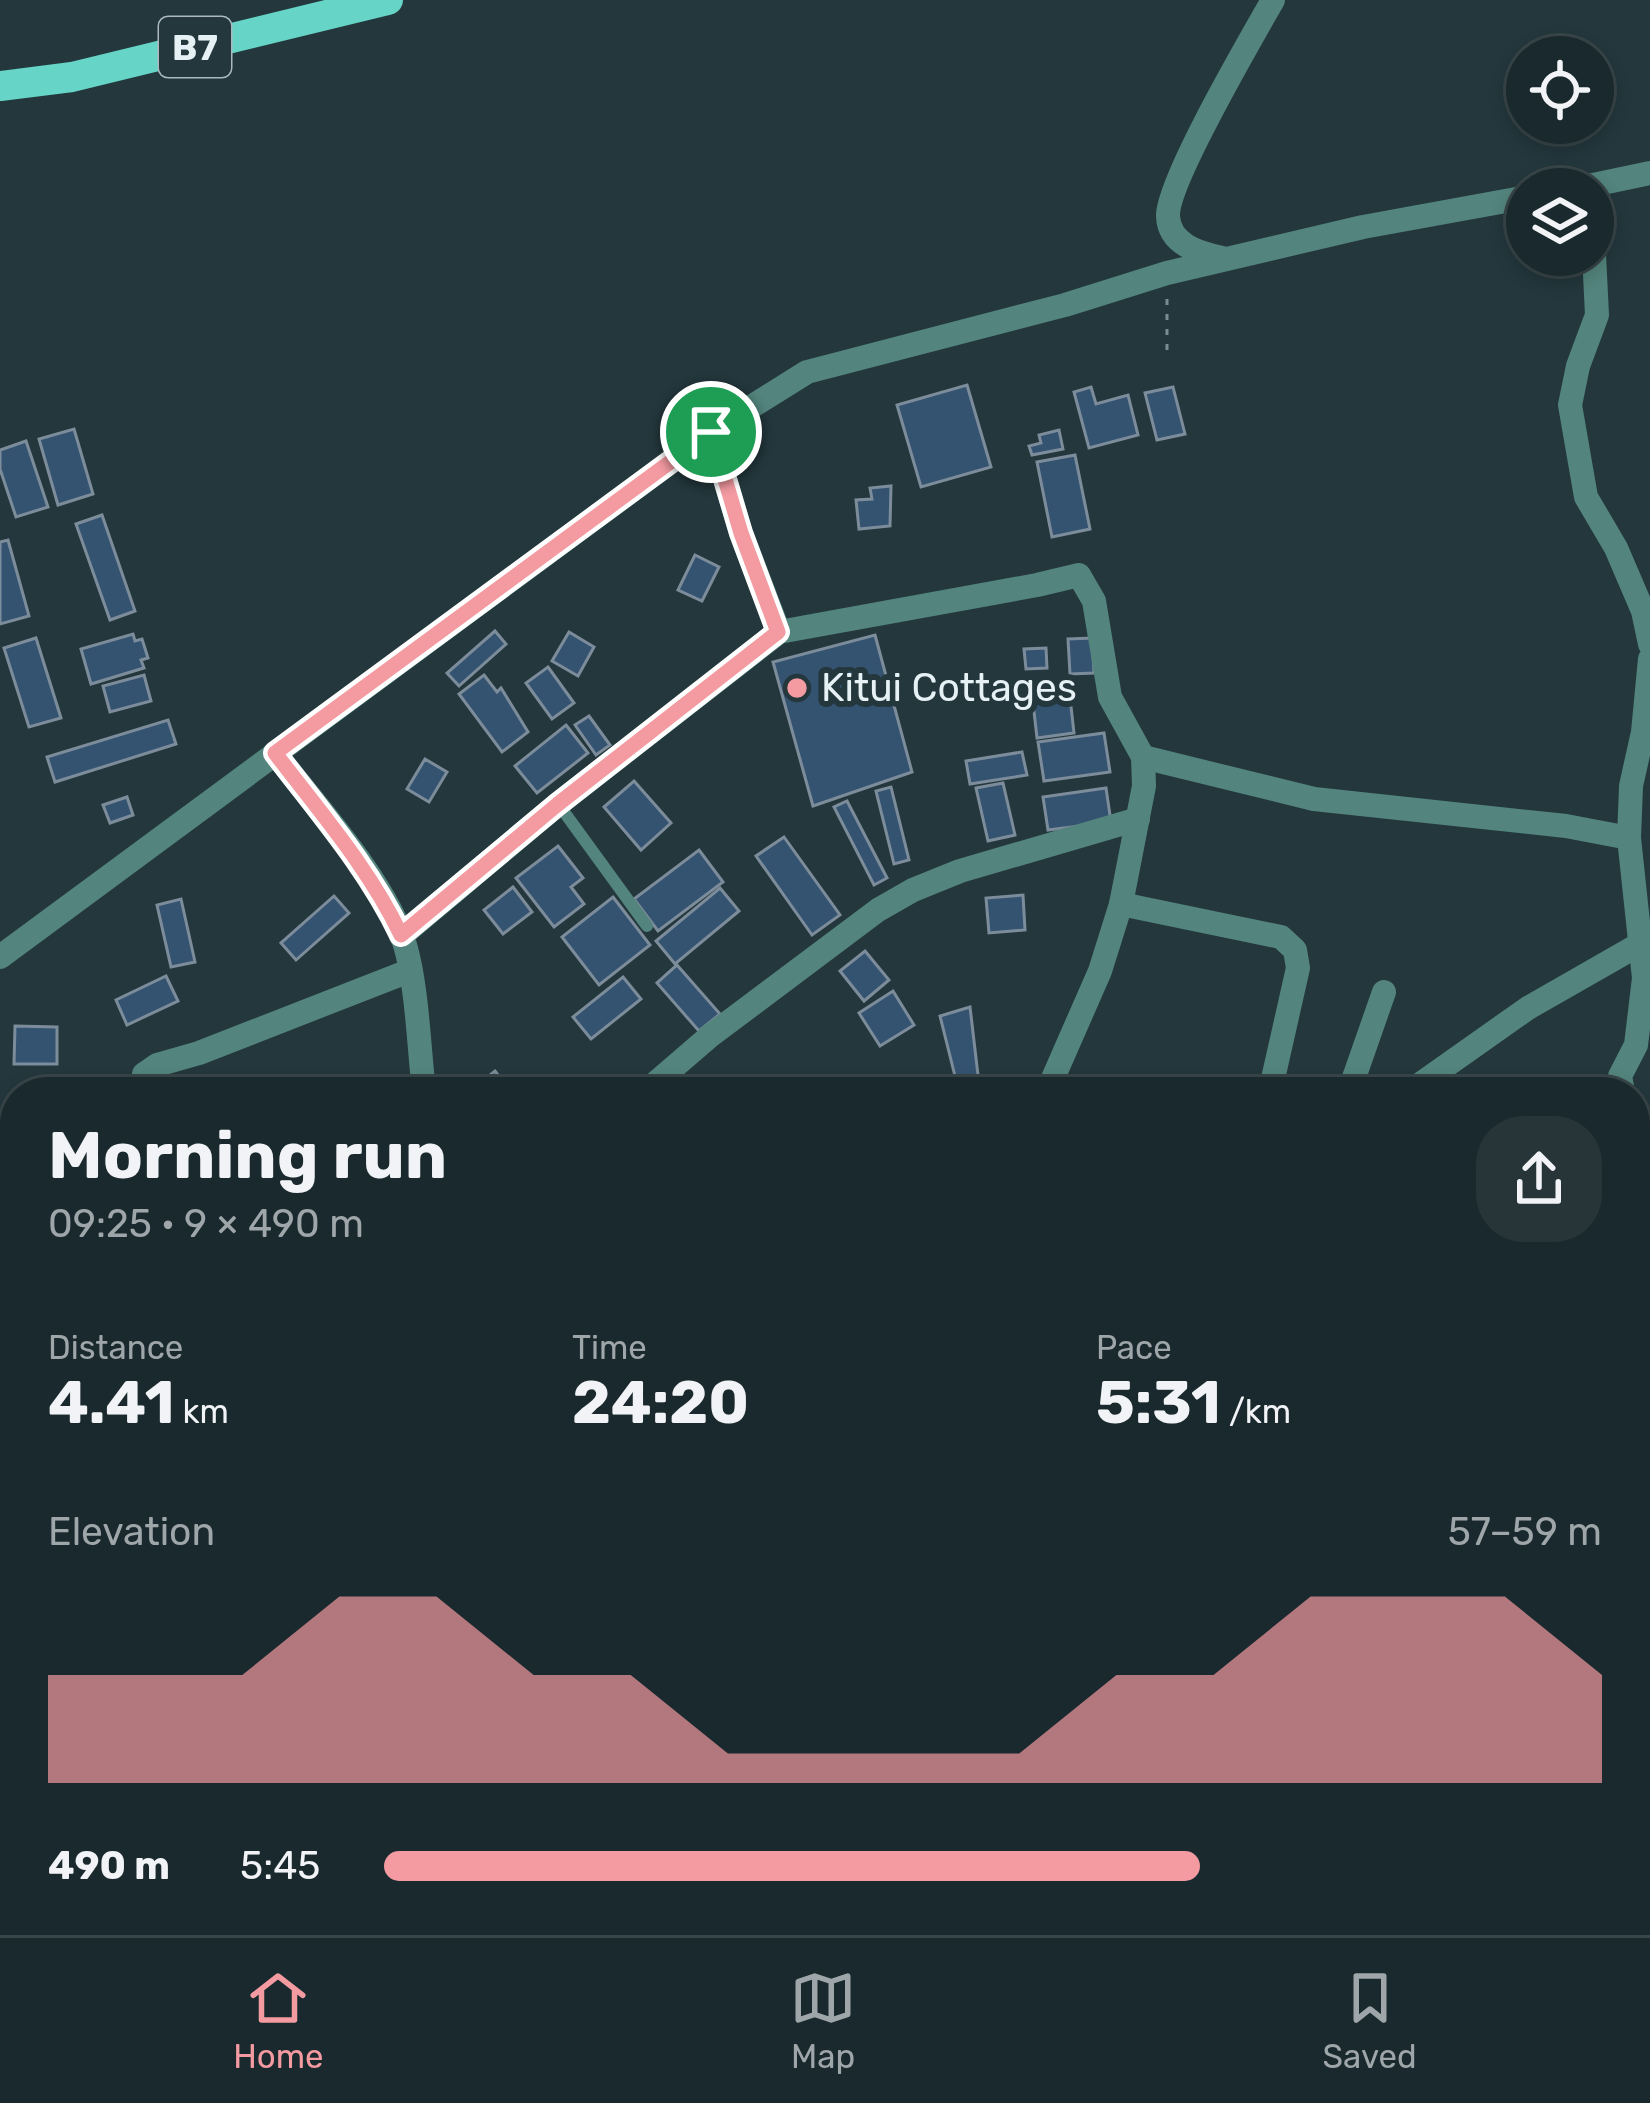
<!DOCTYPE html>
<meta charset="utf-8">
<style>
body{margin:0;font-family:Rubik,sans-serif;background:#273539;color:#f1f3f6;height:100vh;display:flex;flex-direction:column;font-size:45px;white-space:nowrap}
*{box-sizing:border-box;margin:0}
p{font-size:39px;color:#9fa6aa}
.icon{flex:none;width:66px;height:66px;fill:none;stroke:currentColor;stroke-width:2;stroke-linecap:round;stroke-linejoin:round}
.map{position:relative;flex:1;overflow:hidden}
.details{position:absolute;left:0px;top:1077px;width:1650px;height:858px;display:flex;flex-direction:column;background:#1a292d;border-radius:48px 48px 0 0;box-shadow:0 6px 18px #0003,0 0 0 3px #384549}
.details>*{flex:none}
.fabs{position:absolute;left:1506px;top:36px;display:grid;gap:24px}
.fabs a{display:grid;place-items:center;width:108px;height:108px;border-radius:50%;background:#1a292d;box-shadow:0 6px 18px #0003,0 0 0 3px #384549;font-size:60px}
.pin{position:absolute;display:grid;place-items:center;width:102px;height:102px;color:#fff;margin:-51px;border:6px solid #fff;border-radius:50%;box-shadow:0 3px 12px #0007}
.round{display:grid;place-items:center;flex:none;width:126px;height:126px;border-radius:48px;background:#273539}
.head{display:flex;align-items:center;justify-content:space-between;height:204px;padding:0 48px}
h1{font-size:66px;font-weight:700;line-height:90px}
.figures{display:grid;grid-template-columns:repeat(3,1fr);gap:18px;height:204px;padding:12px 48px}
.figures div{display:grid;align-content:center}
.figures b{font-size:60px;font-weight:700}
.figures small{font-size:33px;font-weight:400}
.figures p{font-size:33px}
.chart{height:336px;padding:24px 48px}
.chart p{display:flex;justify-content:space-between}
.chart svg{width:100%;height:216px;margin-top:12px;fill:#f49aa1;opacity:.7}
ul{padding:0 48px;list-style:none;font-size:39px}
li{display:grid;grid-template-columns:192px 144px 1fr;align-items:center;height:90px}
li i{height:30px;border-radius:15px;background:#f49aa1}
.menu{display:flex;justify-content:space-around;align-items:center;height:168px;border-top:3px solid #384549;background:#1a292d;font-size:33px;color:#9fa6aa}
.menu a{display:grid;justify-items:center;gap:6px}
.menu .selected{color:#f49aa1}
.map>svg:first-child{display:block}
.building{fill:#345370;stroke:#7d8c9a;stroke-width:3}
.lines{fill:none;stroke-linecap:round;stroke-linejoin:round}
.path{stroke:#7b8c90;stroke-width:3;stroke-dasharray:6 9;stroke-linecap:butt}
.lane{stroke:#53847d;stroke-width:12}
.street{stroke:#53847d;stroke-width:24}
.primary{stroke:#66d4c6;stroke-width:30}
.route-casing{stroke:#fff;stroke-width:24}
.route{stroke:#f49aa1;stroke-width:15}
.poi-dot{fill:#f49aa1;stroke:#23373c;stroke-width:4.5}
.labels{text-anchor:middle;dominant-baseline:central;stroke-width:12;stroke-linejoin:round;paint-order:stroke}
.shield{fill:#23373c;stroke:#abb9be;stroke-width:3}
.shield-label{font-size:36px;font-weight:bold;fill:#e5f1f5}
.poi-label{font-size:39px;fill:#e5f1f5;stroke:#23373c;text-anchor:start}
</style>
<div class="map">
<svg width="1650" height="1935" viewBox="0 0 1650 1935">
<rect width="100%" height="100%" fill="#23373c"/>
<g class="building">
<path d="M967,385L991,467L921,487L897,405Z"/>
<path d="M1091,387L1096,404L1128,395L1138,435L1089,448L1074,392Z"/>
<path d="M1173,387L1185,434L1157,440L1145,393Z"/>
<path d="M74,429L93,494L58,505L39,439Z"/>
<path d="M1059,430L1063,449L1032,455L1029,446L1041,443L1039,435Z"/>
<path d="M26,441L48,507L16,517L0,469V450Z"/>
<path d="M1075,455L1090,529L1052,537L1037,462Z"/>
<path d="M891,486L890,526L859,529L856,500L872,499L870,488Z"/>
<path d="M102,515L135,611L110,620L76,524Z"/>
<path d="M8,540L29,616L0,624V542Z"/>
<path d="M695,555L719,567L702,601L678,590Z"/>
<path d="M495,631L506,644L459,686L447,673Z"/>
<path d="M569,632L594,647L578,676L552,661Z"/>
<path d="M133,634L135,641L142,639L148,658L141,660L144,668L91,684L81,649Z"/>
<path d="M875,635L912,772L813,806L773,662Z"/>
<path d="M36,638L61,718L29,727L4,648Z"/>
<path d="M1092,638L1094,673L1070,674L1068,639Z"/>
<path d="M1046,648L1047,668L1026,669L1024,649Z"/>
<path d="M548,667L574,703L552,719L526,683Z"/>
<path d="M144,675L151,701L110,712L103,686Z"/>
<path d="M484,675L497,692L501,688L528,732L502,752L459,694Z"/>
<path d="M1069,689L1074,733L1037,738L1032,694Z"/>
<path d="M589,716L610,745L596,755L575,725Z"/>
<path d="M168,720L176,744L55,782L47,757Z"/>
<path d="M566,725L588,753L537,793L515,766Z"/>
<path d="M1104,733L1110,772L1044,781L1038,742Z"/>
<path d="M1022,752L1027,775L970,784L966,761Z"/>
<path d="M425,759L447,772L429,802L407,789Z"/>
<path d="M634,781L671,823L641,850L604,807Z"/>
<path d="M1003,783L1015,835L988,841L976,788Z"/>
<path d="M891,787L909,860L894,864L876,791Z"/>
<path d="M1106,788L1111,822L1048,830L1043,797Z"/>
<path d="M127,797L133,815L110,823L103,805Z"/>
<path d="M847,801L887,878L874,885L834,807Z"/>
<path d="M784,837L840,915L812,935L756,856Z"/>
<path d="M558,846L583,878L571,887L584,904L554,927L516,878Z"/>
<path d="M699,850L723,882L658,931L634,899Z"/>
<path d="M513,887L532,912L503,934L484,910Z"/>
<path d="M720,888L739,911L675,964L656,941Z"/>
<path d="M1023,895L1025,930L989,933L986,898Z"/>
<path d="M334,896L349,913L296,960L281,943Z"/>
<path d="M613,897L650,945L599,985L562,937Z"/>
<path d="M181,899L195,962L171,967L157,905Z"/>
<path d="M865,951L889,980L864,1001L840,971Z"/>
<path d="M677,965L720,1014L699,1031L657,983Z"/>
<path d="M166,976L178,1001L127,1025L116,1000Z"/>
<path d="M623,977L641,999L591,1039L573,1017Z"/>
<path d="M893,991L914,1025L880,1046L859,1013Z"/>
<path d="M970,1007L980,1092H959L940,1016Z"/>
<path d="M15,1026L57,1027V1064H14Z"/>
<path d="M495,1071L511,1092H468Z"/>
<path d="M1645,1573L1650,1579V1597L1635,1609V1581Z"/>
</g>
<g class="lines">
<g class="path">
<path d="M1167,299V358"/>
<path d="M1451,1935L1471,1920"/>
</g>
<path class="lane" d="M559,805L647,926"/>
<g class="street">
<path d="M1574,189L1650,173"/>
<path d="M1593,234L1597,315L1578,366L1570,405L1586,497L1616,548L1643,611L1650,644"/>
<path d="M1222,258C1200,253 1169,245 1168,216C1167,182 1252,37 1273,0"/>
<path d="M779,632L1037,585L1079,575L1094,601L1110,697L1143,757L1144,786L1121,904L1100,971L1047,1092"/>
<path d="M275,753C316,806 386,882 405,945C417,985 419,1048 424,1092"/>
<path d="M1143,757L1314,799L1566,826L1629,838"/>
<path d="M1121,904L1281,937L1295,950L1298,968L1270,1092"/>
<path d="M401,936L558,804L779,632L741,533L711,432"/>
<path d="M0,957L711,432L807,372L1065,305L1167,273L1363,227L1527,197"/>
<path d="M142,1092L144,1074L157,1065L199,1053L409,971"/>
<path d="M645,1092L710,1036L878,910L913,890L960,871L1138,819"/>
<path d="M1349,1092L1384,992"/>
<path d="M1409,1092L1528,1008L1640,944"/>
<path d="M1623,1092L1620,1076L1636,1045L1644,978L1629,838L1631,786L1643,732L1650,659"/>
<path d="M1635,1123L1650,1146"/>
<path d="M0,1172L15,1159"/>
<path d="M1635,1233L1650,1221"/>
<path d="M1635,1492L1650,1512"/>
<path d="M0,1649L15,1644"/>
<path d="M1635,1759L1650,1779"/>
<path d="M259,1920L261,1935"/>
<path d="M343,1920V1935"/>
<path d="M518,1920L520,1935"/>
<path d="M1079,1920L1091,1935"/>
<path d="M1337,1920L1348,1935"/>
<path d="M1547,1920L1559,1935"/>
<path d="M21,1935L34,1920"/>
<path d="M541,1935L856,1921"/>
</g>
<path class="primary" d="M0,86L72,77L388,0"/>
</g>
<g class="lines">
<defs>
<path id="route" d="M711,432L741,533L778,632L558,804L401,935C369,868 320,812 275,753Z"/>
</defs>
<use href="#route" class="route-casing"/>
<use href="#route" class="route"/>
</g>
<circle class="poi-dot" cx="797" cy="688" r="12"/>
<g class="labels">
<rect class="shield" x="159" y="17" width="72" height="60" rx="9"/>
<g class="shield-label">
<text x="195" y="47">B7</text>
</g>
<g class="poi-label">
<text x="821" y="688">Kitui Cottages</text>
</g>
</g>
</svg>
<div class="fabs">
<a><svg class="icon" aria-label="locate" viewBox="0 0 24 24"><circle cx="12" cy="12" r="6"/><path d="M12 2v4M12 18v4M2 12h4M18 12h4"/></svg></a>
<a><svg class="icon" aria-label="layers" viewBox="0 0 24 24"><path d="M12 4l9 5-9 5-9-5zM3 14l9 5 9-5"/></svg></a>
</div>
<div class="pin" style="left:711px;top:432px;background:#1e9e55"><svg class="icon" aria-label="arrive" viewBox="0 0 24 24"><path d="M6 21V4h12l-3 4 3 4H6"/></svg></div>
<section class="details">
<div class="head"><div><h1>Morning run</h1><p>09:25 · 9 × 490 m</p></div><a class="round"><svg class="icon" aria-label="share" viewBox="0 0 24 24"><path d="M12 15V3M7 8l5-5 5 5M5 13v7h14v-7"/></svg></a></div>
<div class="figures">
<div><p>Distance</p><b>4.41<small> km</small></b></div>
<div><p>Time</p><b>24:20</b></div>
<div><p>Pace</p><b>5:31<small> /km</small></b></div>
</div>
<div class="chart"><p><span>Elevation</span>57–59 m</p>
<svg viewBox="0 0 160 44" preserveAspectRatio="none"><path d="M0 44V22L10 22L20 22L30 6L40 6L50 22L60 22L70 38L80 38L90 38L100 38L110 22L120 22L130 6L140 6L150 6L160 22V44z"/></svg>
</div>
<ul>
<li><b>490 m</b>5:45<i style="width:67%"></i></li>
</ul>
</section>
</div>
<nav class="menu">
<a class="selected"><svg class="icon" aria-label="home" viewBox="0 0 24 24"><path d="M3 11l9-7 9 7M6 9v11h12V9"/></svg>Home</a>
<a><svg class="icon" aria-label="map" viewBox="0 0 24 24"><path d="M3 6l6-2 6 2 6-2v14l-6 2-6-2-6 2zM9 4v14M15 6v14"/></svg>Map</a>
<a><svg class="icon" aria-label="saved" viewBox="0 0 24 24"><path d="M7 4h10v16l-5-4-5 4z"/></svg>Saved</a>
</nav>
